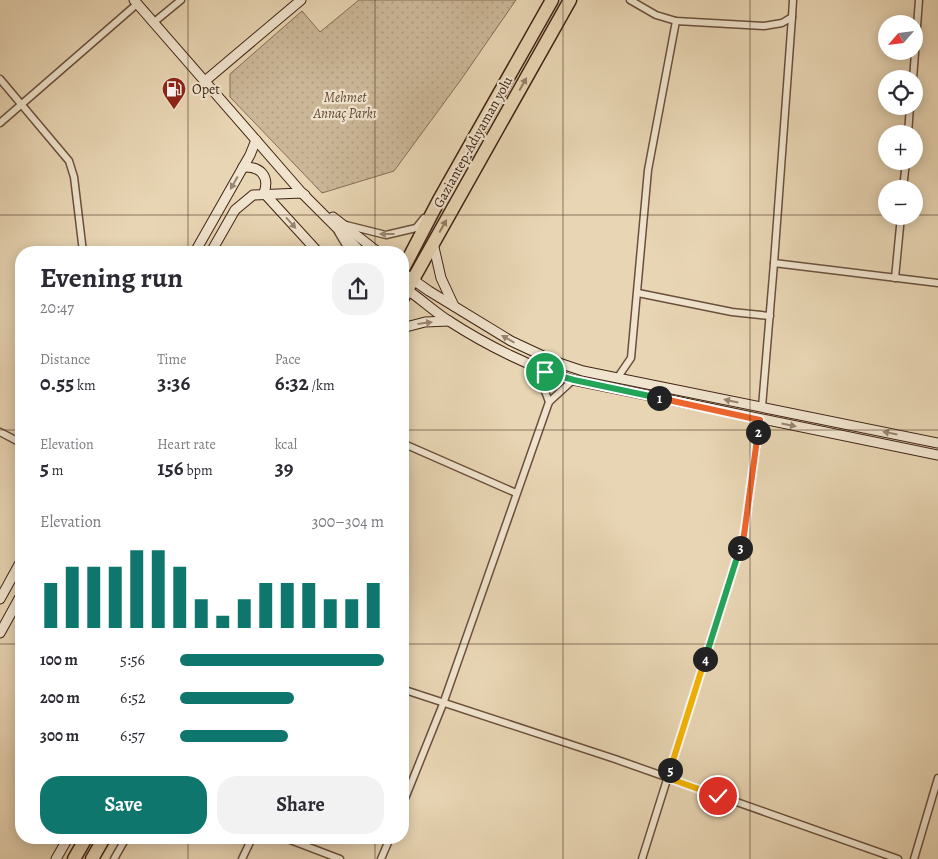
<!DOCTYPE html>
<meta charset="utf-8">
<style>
body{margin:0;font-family:Alegreya,serif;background:#f2f2f3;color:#2b2b33;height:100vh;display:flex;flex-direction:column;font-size:19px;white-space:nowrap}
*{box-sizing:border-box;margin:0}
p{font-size:16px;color:#7c7c81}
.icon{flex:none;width:28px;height:28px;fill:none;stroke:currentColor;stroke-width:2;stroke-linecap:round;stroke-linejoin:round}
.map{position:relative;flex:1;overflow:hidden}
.details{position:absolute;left:15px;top:246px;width:394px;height:598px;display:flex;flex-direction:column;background:#fff;border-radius:20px;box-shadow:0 2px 12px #0003}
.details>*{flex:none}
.needle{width:32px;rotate:242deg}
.controls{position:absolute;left:878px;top:15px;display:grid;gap:10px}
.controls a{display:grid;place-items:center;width:45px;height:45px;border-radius:50%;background:#fff;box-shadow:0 2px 12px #0003;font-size:25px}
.pin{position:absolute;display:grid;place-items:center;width:42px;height:42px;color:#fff;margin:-21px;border:2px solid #fff;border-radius:50%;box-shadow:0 1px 5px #0007}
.km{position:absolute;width:25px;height:25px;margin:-12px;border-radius:50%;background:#222;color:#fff;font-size:14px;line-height:25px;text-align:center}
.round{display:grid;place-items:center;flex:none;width:52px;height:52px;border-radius:20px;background:#f2f2f3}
.headline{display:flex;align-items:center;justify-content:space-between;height:85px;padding:0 25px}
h1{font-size:28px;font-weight:700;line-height:38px}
.stats{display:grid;grid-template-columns:repeat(3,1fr);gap:8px;height:85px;padding:5px 25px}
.stats div{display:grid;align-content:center}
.stats b{font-size:21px;font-weight:700}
.stats small{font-size:14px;font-weight:400}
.stats p{font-size:14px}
.chart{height:140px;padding:10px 25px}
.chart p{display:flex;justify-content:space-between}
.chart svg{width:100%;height:90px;margin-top:5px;stroke:#0f766e;stroke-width:6}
.action{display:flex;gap:10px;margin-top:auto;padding:10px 25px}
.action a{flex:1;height:58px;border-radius:20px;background:#0f766e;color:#fff;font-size:20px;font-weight:700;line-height:58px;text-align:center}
.action a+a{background:#f2f2f3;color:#2b2b33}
ul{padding:0 25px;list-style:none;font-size:16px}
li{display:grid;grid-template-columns:80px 60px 1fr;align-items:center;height:38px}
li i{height:12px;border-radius:6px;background:#0f766e}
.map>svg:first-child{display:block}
.park{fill:url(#park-dots);stroke:#866e56}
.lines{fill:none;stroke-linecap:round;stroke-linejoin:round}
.street-casing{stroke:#6a503c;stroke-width:9}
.secondary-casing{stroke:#402415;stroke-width:11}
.highway-casing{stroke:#402415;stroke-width:15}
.street{stroke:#f0e4ce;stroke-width:6}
.secondary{stroke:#f0e4ce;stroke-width:9}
.highway{stroke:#e8d5b3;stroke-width:12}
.oneway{fill:#947c64}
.oneway2{fill:#988472}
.split-1-casing{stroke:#fff;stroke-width:10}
.split-2-casing{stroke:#fff;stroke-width:10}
.split-3-casing{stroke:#fff;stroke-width:10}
.split-4-casing{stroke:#fff;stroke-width:10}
.split-5-casing{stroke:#fff;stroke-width:10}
.split-6-casing{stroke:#fff;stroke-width:10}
.split-1{stroke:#22a559;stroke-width:6}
.split-2{stroke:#f0652b;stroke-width:6}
.split-3{stroke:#f0652b;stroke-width:6}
.split-4{stroke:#22a559;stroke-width:6}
.split-5{stroke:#f5b400;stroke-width:6}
.split-6{stroke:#f5b400;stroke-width:6}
.grid{fill:none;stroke:#402415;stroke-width:1;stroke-opacity:0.55}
.labels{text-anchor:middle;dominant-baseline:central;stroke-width:4.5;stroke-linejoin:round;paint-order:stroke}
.poi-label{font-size:14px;fill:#402415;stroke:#f0e4ce;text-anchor:start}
.park-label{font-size:14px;font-style:italic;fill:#634936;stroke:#f0e4ce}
.street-label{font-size:14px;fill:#402415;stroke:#f0e4ce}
</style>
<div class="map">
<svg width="938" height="859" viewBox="0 0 938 859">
<defs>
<pattern id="park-dots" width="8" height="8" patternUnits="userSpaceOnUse" patternTransform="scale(1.25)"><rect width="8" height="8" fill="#cbb798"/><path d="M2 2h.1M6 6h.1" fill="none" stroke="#af9d82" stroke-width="1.8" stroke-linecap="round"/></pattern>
</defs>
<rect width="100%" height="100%" fill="#e8d5b3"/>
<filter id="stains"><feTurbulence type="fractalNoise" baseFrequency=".004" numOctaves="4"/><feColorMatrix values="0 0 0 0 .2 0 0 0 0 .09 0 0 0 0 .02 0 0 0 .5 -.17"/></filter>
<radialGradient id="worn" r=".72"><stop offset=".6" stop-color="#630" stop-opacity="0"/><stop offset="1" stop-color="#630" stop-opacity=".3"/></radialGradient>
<path class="park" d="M359,0H516L460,81L394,171L322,193L230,97V74L302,11L320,32Z"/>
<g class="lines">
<defs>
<g id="street">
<path d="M630,0L656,15L676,21L764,26L782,23L792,17L793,0"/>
<path d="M792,17L774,263L938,283"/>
<path d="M153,23L181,0"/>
<path d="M0,79L69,161L74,177L83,252"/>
<path d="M913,79L919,0"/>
<path d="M0,123L137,4"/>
<path d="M908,134L910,106"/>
<path d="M903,189L906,161"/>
<path d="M346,225L386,235L416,228L424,218"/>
<path d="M338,232L350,252"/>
<path d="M895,278L901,216"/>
<path d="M638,293L732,312L770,316"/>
<path d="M531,365L540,378L549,402"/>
<path d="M618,377L631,358L648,170L676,21"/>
<path d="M762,407L774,263"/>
<path d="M0,432L21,443"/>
<path d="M402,443L516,493"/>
<path d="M402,689L615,759L898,859"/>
<path d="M402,806L443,704L549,402L573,380"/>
<path d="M285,838L340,859"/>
<path d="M114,859L126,838"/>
<path d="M242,859L252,838"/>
<path d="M381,859L390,838"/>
<path d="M642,859L744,535L760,420"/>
<path d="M914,859L938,778"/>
</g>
<g id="secondary">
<path d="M134,0L302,193L361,252"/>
<path d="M205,81L301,0"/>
<path d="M243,167C260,166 270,176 264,193"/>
<path d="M264,193L318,252"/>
<path d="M333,217L378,252"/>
<path d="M433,243L441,278L454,306"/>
<path d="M195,252L250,155L256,140"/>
<path d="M211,252L235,210L253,195L302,193L305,195"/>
<path d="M402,272L429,291L511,341L556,362L583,371L938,443"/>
<path d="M403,287C419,297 433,311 449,321C486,345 532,368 573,380L938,455"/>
<path d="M402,328L425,322L449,321"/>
<path d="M0,599L21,561"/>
<path d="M0,633L21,595"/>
<path d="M56,859L68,838"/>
</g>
<g id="highway">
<path d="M402,271L439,200L552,0"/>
<path d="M402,299L570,0"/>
<path d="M74,859L86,838"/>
<path d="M92,859L104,838"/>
</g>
</defs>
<use href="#street" class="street-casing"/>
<use href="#secondary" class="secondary-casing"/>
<use href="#highway" class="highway-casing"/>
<use href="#street" class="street"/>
<use href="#secondary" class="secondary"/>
<use href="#highway" class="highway"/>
</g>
<defs><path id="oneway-solid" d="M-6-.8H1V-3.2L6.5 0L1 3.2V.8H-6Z" transform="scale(1.25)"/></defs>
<g class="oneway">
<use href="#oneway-solid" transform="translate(523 84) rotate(-61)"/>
<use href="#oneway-solid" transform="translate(443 226) rotate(-61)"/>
</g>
<g class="oneway2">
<use href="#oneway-solid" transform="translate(234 183) rotate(120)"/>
<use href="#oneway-solid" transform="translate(291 223) rotate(48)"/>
<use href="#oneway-solid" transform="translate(387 234) rotate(-180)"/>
<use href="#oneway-solid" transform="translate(425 323) rotate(-7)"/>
<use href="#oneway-solid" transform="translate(508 339) rotate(-150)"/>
<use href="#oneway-solid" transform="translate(731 401) rotate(-168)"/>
<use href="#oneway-solid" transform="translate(789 425) rotate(11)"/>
<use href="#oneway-solid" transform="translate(890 433) rotate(-169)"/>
</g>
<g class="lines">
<defs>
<path id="split-1" d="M545,372L574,380L659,398"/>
<path id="split-2" d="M659,398L760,420L758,432"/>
<path id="split-3" d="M740,548L744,535L758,432"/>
<path id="split-4" d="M705,659L740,548"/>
<path id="split-5" d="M670,770L705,659"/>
<path id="split-6" d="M670,770L668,778L718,796"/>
</defs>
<use href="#split-1" class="split-1-casing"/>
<use href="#split-2" class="split-2-casing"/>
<use href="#split-3" class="split-3-casing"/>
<use href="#split-4" class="split-4-casing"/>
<use href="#split-5" class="split-5-casing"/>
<use href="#split-6" class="split-6-casing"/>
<use href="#split-1" class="split-1"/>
<use href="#split-2" class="split-2"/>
<use href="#split-3" class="split-3"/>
<use href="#split-4" class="split-4"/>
<use href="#split-5" class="split-5"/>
<use href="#split-6" class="split-6"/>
</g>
<path class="grid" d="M188,0V252M375,0V252M563,0V859M750,0V859M0,215H886M914,215H938M0,430H21M402,430H938M0,644H21M402,644H938M188,838V859M375,838V859"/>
<defs>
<symbol id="fuel-pin" viewBox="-11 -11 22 30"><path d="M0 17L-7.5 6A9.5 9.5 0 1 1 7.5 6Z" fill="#8f2418" stroke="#f0e4ce"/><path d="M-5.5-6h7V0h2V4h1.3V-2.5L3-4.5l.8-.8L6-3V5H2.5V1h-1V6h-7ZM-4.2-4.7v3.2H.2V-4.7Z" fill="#fff"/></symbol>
</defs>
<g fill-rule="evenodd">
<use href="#fuel-pin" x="160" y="75" width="28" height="38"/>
</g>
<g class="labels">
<g class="poi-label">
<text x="192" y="89">Opet</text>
</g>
<g class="park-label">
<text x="345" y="97">Mehmet<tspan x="345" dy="16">Annaç Parkı</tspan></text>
</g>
<g class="street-label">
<text transform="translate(473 142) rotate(-61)">Gaziantep-Adıyaman yolu</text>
</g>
</g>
<rect width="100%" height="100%" filter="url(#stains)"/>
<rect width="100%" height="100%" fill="url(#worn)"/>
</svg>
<div class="controls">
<a><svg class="needle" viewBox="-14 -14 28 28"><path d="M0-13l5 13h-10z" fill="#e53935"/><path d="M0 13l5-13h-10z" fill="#7c7c81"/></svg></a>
<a><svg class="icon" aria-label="locate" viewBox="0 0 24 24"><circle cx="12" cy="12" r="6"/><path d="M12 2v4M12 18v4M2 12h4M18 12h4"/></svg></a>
<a>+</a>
<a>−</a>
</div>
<div class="pin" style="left:545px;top:372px;background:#1e9e55"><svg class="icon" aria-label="arrive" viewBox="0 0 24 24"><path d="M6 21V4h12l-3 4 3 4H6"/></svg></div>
<div class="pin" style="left:718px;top:796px;background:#d93025"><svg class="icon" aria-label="check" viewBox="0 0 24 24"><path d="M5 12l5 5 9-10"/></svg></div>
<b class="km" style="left:659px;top:398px">1</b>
<b class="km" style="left:758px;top:432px">2</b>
<b class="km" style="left:740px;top:548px">3</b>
<b class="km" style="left:705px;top:659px">4</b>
<b class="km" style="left:670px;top:770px">5</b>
<section class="details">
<div class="headline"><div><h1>Evening run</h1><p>20:47</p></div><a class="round"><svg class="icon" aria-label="share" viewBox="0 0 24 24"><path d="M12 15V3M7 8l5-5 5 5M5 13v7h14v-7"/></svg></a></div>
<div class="stats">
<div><p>Distance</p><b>0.55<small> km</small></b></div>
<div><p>Time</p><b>3:36</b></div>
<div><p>Pace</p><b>6:32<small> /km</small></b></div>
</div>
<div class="stats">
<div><p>Elevation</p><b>5<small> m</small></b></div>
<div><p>Heart rate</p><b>156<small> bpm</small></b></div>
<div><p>kcal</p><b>39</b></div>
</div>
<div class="chart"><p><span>Elevation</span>300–304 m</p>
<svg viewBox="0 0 160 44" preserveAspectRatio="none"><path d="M5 44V22M15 44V14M25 44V14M35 44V14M45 44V6M55 44V6M65 44V14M75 44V30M85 44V38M95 44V30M105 44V22M115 44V22M125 44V22M135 44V30M145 44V30M155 44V22"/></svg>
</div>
<ul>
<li><b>100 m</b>5:56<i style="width:100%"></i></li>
<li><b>200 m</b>6:52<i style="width:56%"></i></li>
<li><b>300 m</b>6:57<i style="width:53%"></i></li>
</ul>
<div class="action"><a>Save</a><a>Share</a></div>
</section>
</div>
